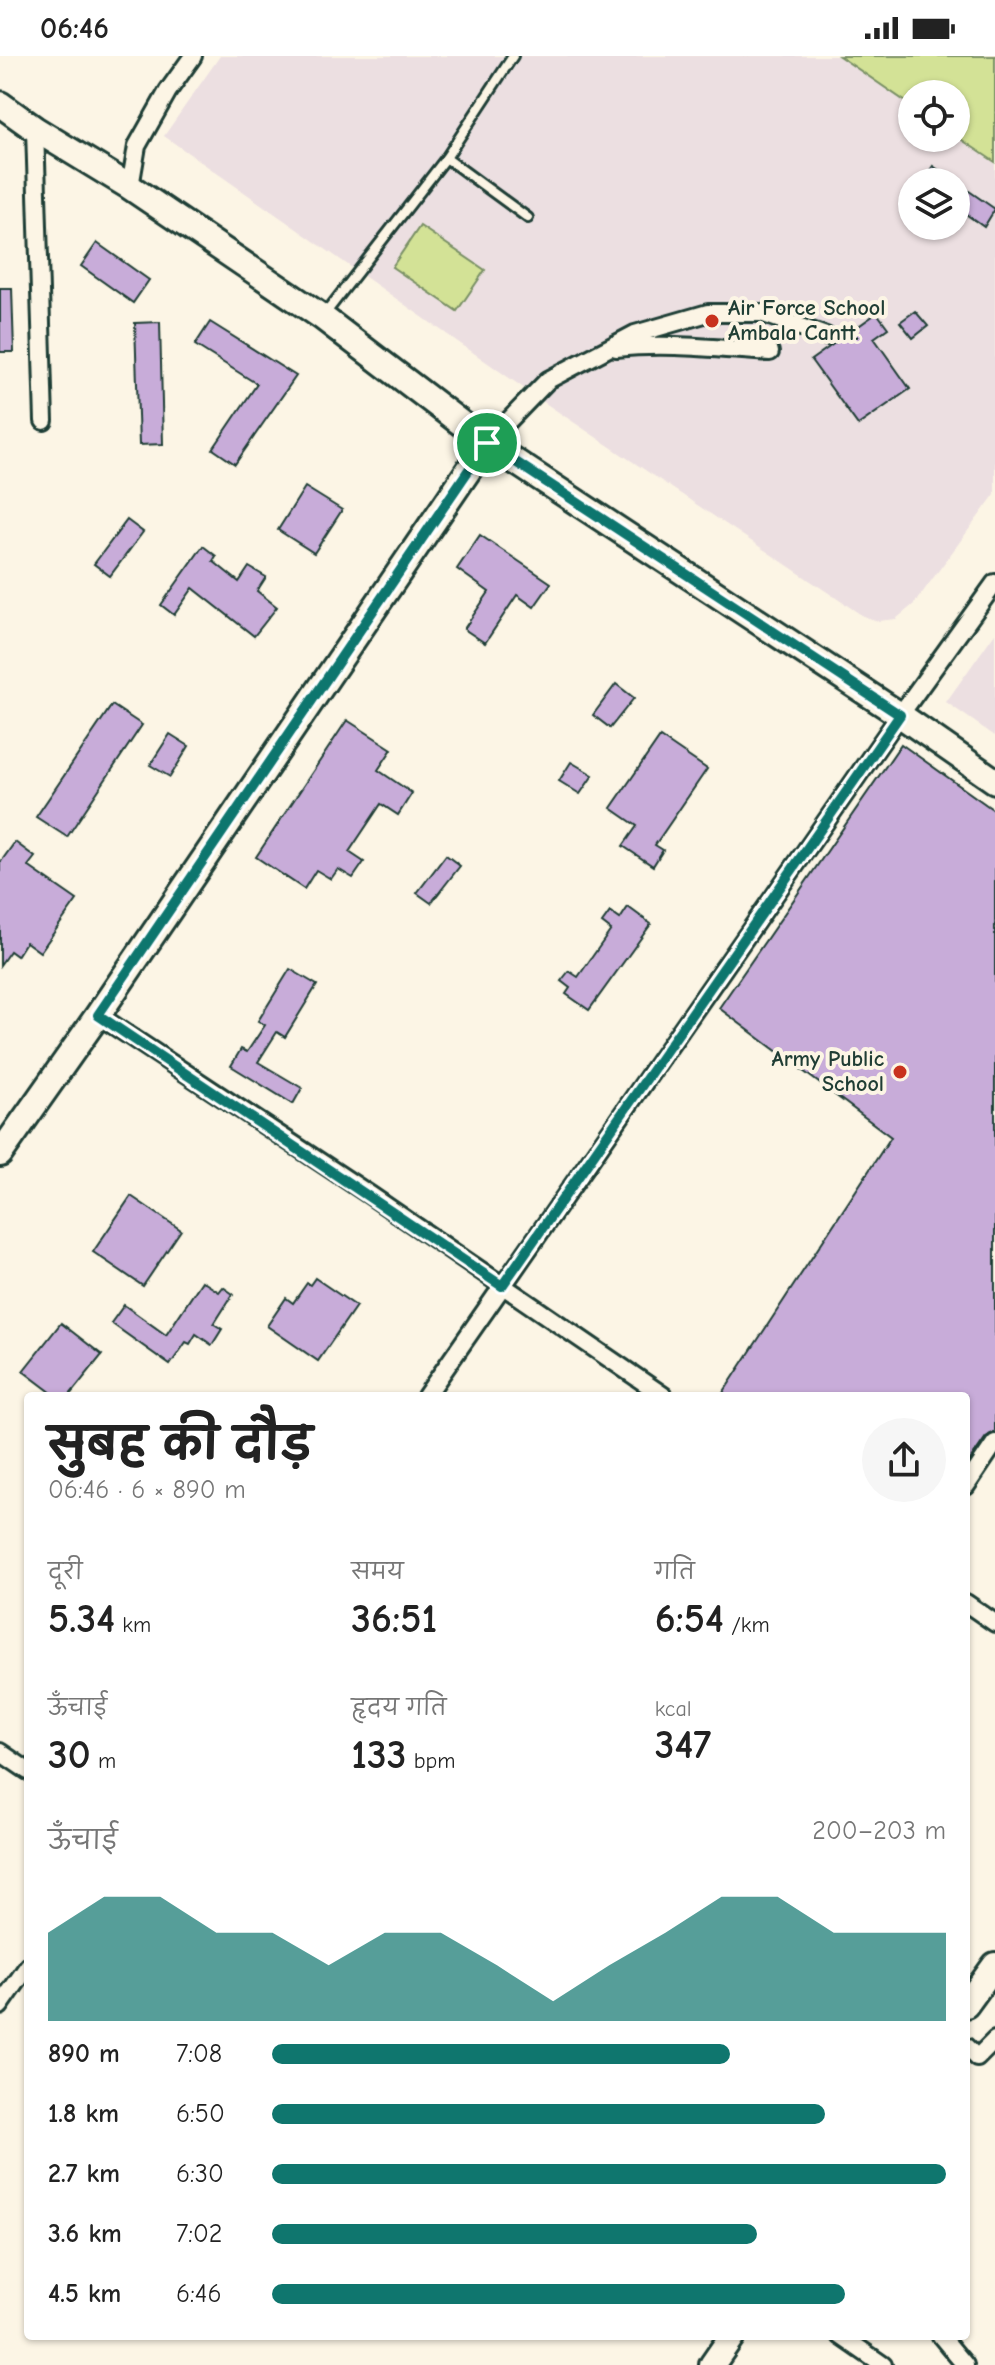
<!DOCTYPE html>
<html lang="hi">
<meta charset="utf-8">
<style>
body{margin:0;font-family:"Comic Neue","Playpen Sans Deva",sans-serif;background:#f6f6f6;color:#222;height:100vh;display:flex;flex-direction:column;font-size:30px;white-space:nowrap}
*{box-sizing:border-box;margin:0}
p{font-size:26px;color:#767676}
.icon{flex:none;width:44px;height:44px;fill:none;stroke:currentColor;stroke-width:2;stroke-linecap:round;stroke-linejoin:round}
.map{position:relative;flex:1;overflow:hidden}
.details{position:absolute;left:24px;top:1336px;width:946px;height:948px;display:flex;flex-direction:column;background:#fff;border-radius:8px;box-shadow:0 2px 6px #0004}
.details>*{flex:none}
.controls{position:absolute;left:898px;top:24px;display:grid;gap:16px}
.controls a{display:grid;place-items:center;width:72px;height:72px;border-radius:50%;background:#fff;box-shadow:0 2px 6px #0004;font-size:40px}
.pin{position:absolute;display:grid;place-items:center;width:68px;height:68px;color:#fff;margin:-34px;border:4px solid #fff;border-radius:50%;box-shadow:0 2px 8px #0007}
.round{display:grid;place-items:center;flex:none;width:84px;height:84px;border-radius:42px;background:#f6f6f6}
.overview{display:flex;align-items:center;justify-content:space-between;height:136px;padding:0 24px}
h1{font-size:44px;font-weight:700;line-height:60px}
.metrics{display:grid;grid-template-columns:repeat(3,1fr);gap:12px;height:136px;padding:8px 24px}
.metrics div{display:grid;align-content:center}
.metrics b{font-size:40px;font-weight:700}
.metrics small{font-size:22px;font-weight:400}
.metrics p{font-size:22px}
.chart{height:224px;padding:16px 24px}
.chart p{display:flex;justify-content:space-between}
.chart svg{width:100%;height:144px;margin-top:8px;fill:#0f766e;opacity:.7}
ul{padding:0 24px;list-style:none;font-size:26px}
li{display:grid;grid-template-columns:128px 96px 1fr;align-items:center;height:60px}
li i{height:20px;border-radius:10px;background:#0f766e}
.status{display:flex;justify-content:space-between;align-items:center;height:56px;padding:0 40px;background:#fff;direction:ltr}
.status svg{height:22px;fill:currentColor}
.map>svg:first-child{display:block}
.built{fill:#ecdfe1;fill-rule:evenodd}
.green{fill:#d3e296;stroke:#799065;stroke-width:2}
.building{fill:#c8acd9;stroke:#1f3d34;stroke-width:2}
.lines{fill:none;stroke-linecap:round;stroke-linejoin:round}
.lane-casing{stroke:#1f3d34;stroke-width:14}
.street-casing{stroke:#1f3d34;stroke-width:22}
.secondary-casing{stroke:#1f3d34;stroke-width:30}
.lane{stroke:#fcf5e5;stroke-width:8}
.street{stroke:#fcf5e5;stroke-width:16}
.secondary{stroke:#fcf5e5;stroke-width:24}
.route-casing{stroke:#fff;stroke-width:16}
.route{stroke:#0f766e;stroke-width:10}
.poi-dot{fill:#c8321e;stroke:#fcf5e5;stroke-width:3}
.labels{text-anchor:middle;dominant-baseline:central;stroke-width:8;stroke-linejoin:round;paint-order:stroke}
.poi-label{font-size:22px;font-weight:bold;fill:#1f3d34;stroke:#fcf5e5;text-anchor:start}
</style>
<div class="status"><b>06:46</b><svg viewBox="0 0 49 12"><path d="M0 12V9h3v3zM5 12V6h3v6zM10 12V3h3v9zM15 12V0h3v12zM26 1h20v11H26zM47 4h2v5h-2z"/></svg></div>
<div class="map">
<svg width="995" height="2309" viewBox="0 0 995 2309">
<rect width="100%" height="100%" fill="#fcf5e5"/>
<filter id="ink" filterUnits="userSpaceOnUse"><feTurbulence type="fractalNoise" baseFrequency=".0125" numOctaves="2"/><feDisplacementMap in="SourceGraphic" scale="16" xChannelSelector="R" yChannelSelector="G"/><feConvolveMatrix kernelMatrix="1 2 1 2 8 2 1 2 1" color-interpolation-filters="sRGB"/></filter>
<g filter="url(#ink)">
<g class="built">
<path d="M220,0H995V438L914,548L896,563L878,565L863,560L548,349L164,80ZM912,38H956V82H912ZM912,126H956V170H912Z"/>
<path d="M995,577V680L946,646Z"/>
</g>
<g class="green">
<path d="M839,0H995V106L956,80V38H912V50Z"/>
<path d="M420,170L485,214L457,255L392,211Z"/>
</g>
<g class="building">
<path d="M933,110L995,153L984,171L956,151V126H922Z"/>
<path d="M97,187L149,224L133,247L81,210Z"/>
<path d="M0,232H12L14,296H0Z"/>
<path d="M915,255L928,270L913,282L900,266Z"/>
<path d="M877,257L888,272L874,282L910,333L858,369L811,304Z"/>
<path d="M160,266L163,388L139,389L135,267Z"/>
<path d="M210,266L296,320L235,408L213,393L257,328L195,289Z"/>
<path d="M305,431L342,454L314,497L278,474Z"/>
<path d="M127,464L143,476L110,520L94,508Z"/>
<path d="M480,479L551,527L534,551L517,539L485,587L464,573L489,536L457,513Z"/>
<path d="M203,490L216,500L213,505L239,526L249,511L266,521L257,535L277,551L254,580L193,532L174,559L161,549Z"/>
<path d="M616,628L634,642L610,672L593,659Z"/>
<path d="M112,649L142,669L67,781L36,761Z"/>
<path d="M347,664L392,693L378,714L412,737L398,759L381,748L349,796L364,806L353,822L338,813L331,823L316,814L304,833L256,801Z"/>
<path d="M170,678L189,690L170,721L150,709Z"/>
<path d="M660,681L707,713L655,789L663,794L653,810L623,790L637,770L611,752Z"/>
<path d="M901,688L995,755V1376L986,1381L966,1410V1340H721L891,1081L719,952Z"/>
<path d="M571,706L593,719L580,738L559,725Z"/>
<path d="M15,786L35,801L28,810L77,844L40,896L26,886L17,900L10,895L0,909V807Z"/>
<path d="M446,799L460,810L431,847L417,837Z"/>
<path d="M628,851L651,868L589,954L566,938L570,932L561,925L569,915L578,921L611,874L602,867L610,856L620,863Z"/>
<path d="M290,913L317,929L285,981L277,976L258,1006L302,1032L293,1048L231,1010L241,993L247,996L265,969L258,965Z"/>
<path d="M131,1140L181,1174L143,1230L93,1196Z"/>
<path d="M315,1222L356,1250L318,1305L267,1270L286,1242L293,1247L307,1227L310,1229Z"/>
<path d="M202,1225L219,1236L223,1231L233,1238L214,1268L222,1273L212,1289L196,1278L190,1288L186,1286L170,1309L111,1267L124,1249L166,1279Z"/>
<path d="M61,1267L102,1299L69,1340H56L23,1315Z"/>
</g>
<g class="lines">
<defs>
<g id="lane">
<path d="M446,102L513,0"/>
<path d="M325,258L446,102L528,162"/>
</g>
<g id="street">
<path d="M35,73L44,365"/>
<path d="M130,131L137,90L168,35L193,0"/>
<path d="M616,292C667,286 720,293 770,296"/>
<path d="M487,387L548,324L635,278L708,257H761L826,280"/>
<path d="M98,959L370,1139L664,1340"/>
<path d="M426,1340L900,659L995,527"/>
<path d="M966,1430L995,1387"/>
<path d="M966,1547L995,1567"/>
<path d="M0,1696L28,1715"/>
<path d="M0,1950L28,1910"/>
<path d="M966,1991L977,2002L995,1984"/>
<path d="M841,2280L883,2309"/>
<path d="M941,2280L965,2309"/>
</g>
<g id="secondary">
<path d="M0,48L35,73L130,131L322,261L487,387L900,659L995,725"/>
<path d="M0,1098L98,959L487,387"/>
<path d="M966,1949L995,1909"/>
<path d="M712,2309L732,2280"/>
</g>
</defs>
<use href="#lane" class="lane-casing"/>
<use href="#street" class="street-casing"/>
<use href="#secondary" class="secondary-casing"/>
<use href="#lane" class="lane"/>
<use href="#street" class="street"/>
<use href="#secondary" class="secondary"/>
</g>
</g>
<g class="lines" filter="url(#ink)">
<defs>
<path id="route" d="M487,387L900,659L502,1230L98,959Z"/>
</defs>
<use href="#route" class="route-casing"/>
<use href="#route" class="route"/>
</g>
<g class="poi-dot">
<circle cx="712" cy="265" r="8"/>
<circle cx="900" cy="1016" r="8"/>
</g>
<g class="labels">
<g class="poi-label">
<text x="728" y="252">Air Force School<tspan x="728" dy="25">Ambala Cantt.</tspan></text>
<text x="884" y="1003" text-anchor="end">Army Public<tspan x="884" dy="25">School</tspan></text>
</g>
</g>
</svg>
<div class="controls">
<a><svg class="icon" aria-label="locate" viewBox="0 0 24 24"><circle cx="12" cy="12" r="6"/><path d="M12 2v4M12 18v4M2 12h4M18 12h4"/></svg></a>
<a><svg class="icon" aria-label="layers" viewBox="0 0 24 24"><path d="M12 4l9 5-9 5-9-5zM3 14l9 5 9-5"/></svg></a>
</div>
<div class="pin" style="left:487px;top:387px;background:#1e9e55"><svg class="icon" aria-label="arrive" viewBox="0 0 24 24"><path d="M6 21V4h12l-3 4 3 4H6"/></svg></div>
<section class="details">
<div class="overview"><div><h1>सुबह की दौड़</h1><p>06:46 · 6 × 890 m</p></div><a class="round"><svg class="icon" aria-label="share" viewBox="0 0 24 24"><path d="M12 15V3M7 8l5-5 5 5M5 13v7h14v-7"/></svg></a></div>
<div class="metrics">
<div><p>दूरी</p><b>5.34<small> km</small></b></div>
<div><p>समय</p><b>36:51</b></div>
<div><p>गति</p><b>6:54<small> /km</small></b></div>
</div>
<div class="metrics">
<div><p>ऊँचाई</p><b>30<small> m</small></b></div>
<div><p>हृदय गति</p><b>133<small> bpm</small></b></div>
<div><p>kcal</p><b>347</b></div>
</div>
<div class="chart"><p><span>ऊँचाई</span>200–203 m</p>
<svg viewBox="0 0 160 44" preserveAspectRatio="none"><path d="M0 44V17L10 6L20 6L30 17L40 17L50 27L60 17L70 17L80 27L90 38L100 27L110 17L120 6L130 6L140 17L150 17L160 17V44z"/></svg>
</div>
<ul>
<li><b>890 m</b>7:08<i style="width:68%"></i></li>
<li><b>1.8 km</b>6:50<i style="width:82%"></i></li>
<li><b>2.7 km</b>6:30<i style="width:100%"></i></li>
<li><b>3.6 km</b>7:02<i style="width:72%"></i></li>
<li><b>4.5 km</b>6:46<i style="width:85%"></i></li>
</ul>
</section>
</div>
